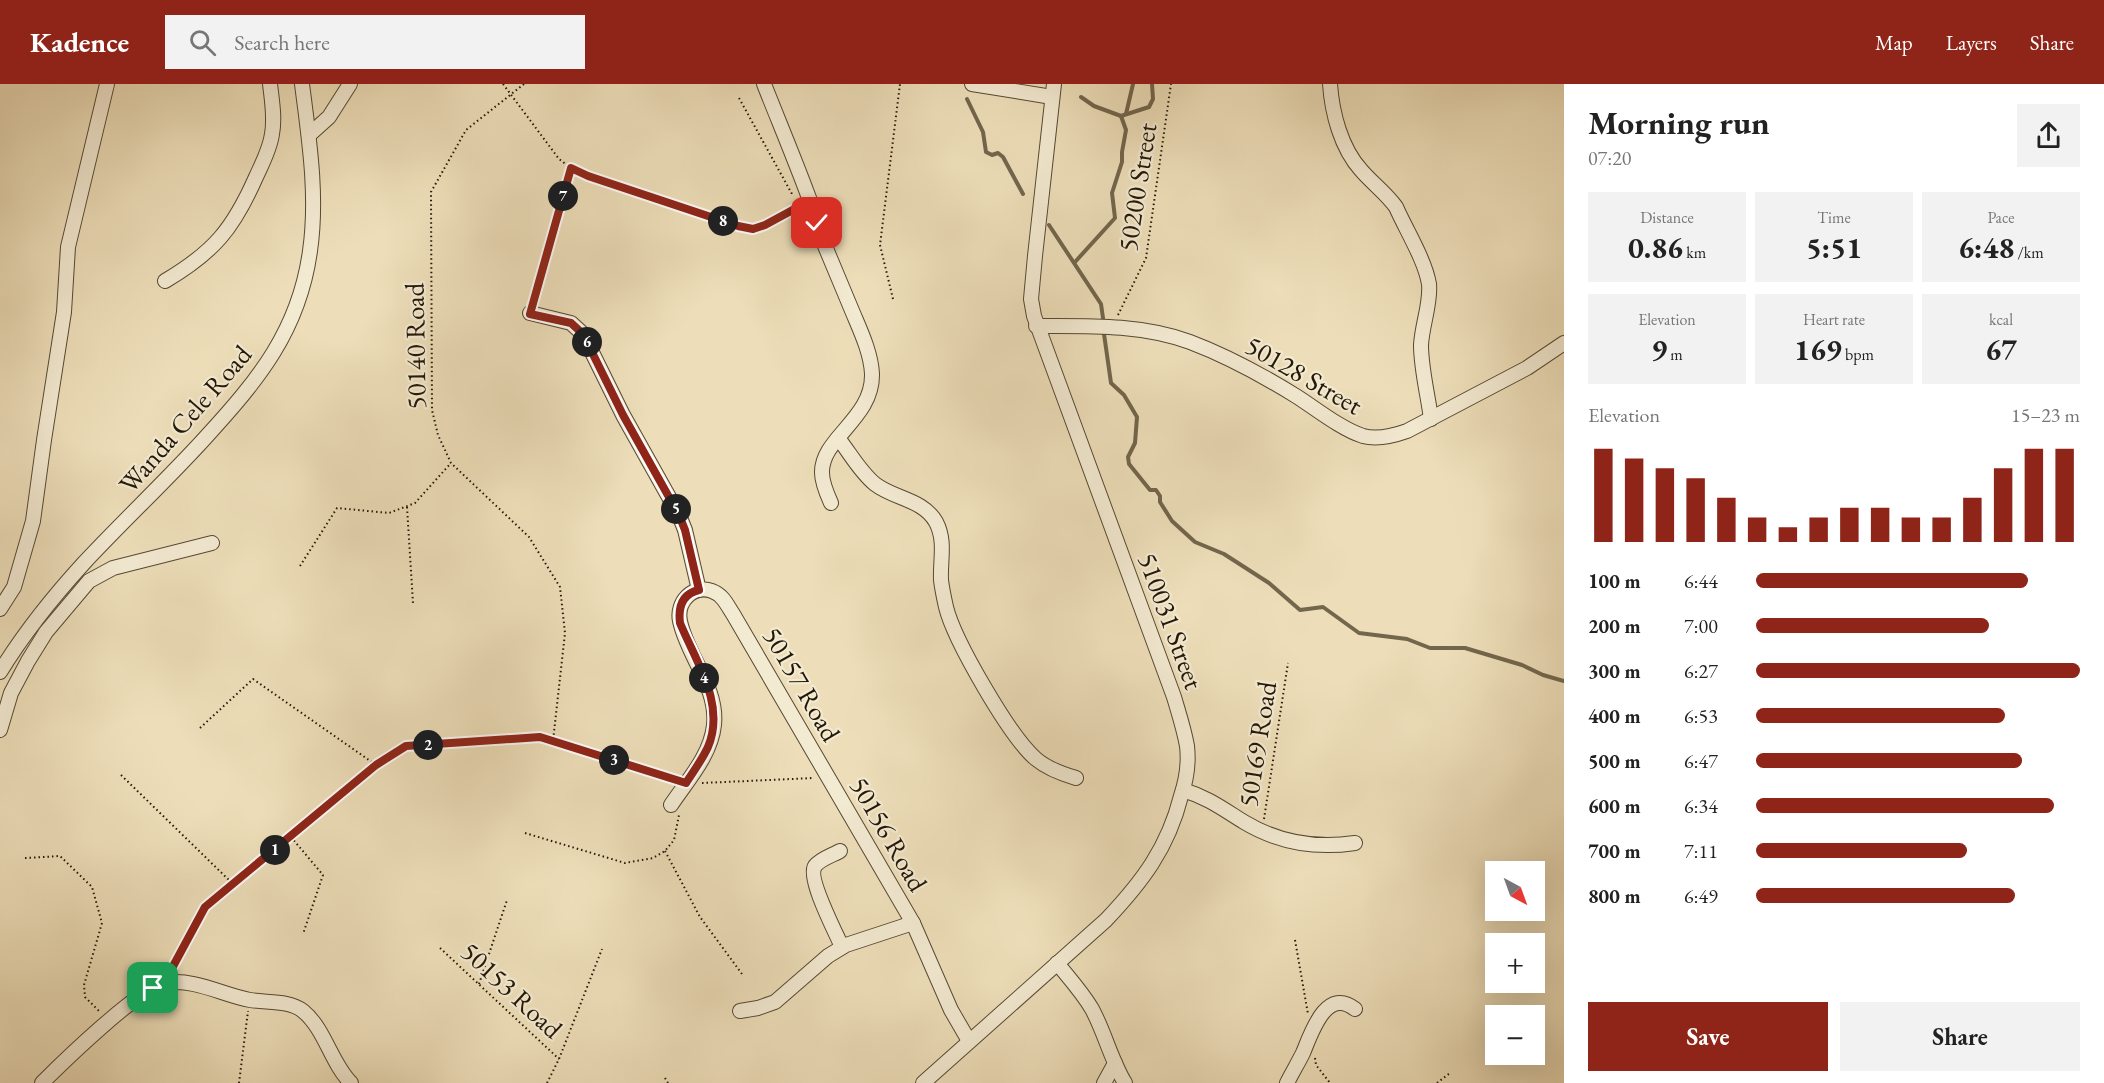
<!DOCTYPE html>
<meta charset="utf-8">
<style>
body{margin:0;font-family:"EB Garamond",serif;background:#f2f2f2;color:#222;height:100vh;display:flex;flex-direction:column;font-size:22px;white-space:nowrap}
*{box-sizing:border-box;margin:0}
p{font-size:20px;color:#767676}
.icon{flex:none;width:33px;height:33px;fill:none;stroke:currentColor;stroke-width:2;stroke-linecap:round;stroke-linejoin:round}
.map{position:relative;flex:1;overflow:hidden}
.details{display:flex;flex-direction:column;background:#fff;width:540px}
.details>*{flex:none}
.needle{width:39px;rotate:139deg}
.buttons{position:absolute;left:1485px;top:777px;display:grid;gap:12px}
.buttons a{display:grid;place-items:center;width:60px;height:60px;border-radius:0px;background:#fff;box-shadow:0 6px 24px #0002;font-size:30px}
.pin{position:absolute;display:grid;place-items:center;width:51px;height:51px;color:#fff;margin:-26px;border-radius:12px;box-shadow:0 3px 9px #0006}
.km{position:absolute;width:30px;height:30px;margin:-15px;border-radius:50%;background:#222;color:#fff;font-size:16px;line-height:30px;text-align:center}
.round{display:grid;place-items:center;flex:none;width:63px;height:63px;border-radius:0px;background:#f2f2f2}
.overview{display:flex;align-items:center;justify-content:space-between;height:102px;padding:0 24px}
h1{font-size:33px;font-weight:700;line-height:45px}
.stats{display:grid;grid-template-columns:repeat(3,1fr);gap:9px;height:102px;padding:6px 24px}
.stats div{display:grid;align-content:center;border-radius:0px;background:#f2f2f2;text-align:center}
.stats b{font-size:30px;font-weight:700}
.stats small{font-size:16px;font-weight:400}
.stats p{font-size:16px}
.chart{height:168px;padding:12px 24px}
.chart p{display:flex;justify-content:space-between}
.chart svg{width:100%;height:108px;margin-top:6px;stroke:#8f2418;stroke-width:6}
.primary-button{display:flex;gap:12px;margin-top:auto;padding:12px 24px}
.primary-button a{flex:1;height:69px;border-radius:0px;background:#8f2418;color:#fff;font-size:24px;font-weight:700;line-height:69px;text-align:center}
.primary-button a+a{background:#f2f2f2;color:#222}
ul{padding:0 24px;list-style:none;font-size:20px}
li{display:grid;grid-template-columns:96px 72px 1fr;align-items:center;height:45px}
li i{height:15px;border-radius:8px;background:#8f2418}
header{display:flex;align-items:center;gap:36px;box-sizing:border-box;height:84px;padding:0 30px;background:#8f2418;color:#fff}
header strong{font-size:28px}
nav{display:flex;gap:33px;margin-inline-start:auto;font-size:21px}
.search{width:420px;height:54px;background:#f2f2f2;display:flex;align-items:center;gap:15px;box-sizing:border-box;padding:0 21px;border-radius:0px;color:#767676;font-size:22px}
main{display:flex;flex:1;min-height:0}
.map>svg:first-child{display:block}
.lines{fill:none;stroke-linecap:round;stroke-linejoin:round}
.stream{stroke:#72664d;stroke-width:4}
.minor-casing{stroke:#554933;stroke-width:16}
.path{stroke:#221706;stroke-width:2;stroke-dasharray:1.5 3;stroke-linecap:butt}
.minor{stroke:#f3ead2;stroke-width:14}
.route-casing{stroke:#fff;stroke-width:12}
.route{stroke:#8f2418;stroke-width:8}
.labels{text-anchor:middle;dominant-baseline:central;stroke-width:4.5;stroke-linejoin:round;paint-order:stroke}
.street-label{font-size:27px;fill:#221706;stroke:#f3ead2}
</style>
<header>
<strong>Kadence</strong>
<div class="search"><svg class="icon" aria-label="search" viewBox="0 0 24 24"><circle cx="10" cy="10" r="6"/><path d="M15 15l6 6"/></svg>Search here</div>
<nav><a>Map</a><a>Layers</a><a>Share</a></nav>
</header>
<main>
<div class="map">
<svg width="1564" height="999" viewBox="0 0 1564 999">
<rect width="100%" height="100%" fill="#eddeb9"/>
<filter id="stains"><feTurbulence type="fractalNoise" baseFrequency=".00333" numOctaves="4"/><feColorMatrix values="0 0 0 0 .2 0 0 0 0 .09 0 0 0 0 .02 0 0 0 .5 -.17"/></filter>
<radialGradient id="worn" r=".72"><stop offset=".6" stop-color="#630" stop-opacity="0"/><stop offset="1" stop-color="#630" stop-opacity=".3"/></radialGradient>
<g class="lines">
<g class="stream">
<path d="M967,15L983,48L986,68L992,71L998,69L1003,73L1023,110"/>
<path d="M1126,30L1133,0"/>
<path d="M1121,32L1149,23L1153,15L1152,0"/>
<path d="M1049,141L1101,220L1103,234"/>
<path d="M1075,178L1115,134L1112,109L1122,78V68L1126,46L1121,32L1094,22L1081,13"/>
<path d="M1104,250L1111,299L1124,311L1137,333L1135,359L1128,373L1129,380L1150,406H1156L1160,412V418L1172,437L1195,458L1224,470L1269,499L1300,526L1323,523L1359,549L1407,555L1430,564H1465L1522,581L1543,591L1564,597"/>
</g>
<defs>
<g id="minor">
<path d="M764,0C779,38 795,76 809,114C815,130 819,146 825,162C834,184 844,207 853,229C861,248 871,269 872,290C873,335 821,354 822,389C822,399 827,410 831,419"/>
<path d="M972,0L1052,13"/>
<path d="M1330,0C1332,29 1341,64 1361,86C1372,99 1386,109 1396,123C1406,146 1425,176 1429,200C1431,219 1422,241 1421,261C1421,285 1428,311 1431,335"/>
<path d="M309,51L329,33L350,0"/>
<path d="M165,197C214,168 233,145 256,93C262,80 270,65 272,50C275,34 272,17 270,0"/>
<path d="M530,229L571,239L583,250L623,331L679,431L685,446L699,506"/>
<path d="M1036,242C1088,242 1141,240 1190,258C1227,272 1262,291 1296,312C1315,324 1341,345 1363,352C1378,356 1393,352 1407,347L1527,284L1564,259"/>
<path d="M838,354C850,369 860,388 875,400C894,415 923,415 936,438C946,457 940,476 941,496C942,505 944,514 946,523C954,556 1010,653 1036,675C1048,685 1062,690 1076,694"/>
<path d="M0,525L14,503L33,437L44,356L64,228L68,163L107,0"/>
<path d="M0,588C24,549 52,514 83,480C123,437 166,397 206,353C258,296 299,247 310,167C318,112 309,55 302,0"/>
<path d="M0,646L11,609L28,577L46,548L89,497L113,484L212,459"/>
<path d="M1183,706C1207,713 1223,725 1244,738C1279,759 1315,765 1355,759"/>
<path d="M671,721C687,697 711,671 714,641C718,603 687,572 680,537C676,518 693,500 712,507C723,511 727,521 733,530L913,839L951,926L969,957"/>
<path d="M840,767C833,771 820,775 815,782C807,794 836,849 842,863"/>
<path d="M1057,879C1069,894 1082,908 1092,925C1105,949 1111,976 1125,999"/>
<path d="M740,927L758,924L775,918L828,872L846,861L913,839"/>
<path d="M42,999C63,978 140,903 165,899C194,894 223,911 250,916C267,919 289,916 303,927C325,945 331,979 351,999"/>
<path d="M923,999L1106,836C1142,798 1168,764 1181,712C1186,697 1189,679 1187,662C1184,645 1179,630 1174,613L1034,232L1031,215L1035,172L1054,0"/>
<path d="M1104,999L1115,979"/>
<path d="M1287,999C1292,989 1298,979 1303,969C1311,950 1326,902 1355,925"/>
</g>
</defs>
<use href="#minor" class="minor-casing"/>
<g class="path">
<path d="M503,0L559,75L571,84L588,92L738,142L753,145L765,141L798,123"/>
<path d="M524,0L466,46L431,108L432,326L438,351L451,379L529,453L560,503L565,549L553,657"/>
<path d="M739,14L792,110"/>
<path d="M893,215L880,161L900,0"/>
<path d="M534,217L571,84"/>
<path d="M1118,231L1146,174L1171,0"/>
<path d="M407,423L413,519"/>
<path d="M300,482L337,424L389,429L415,419L451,379"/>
<path d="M200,644L253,595L376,681"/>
<path d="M121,691L232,799"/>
<path d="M702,699L814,694"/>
<path d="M1264,735L1288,579"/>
<path d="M525,749L625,779L653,774L665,767L674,756L679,731"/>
<path d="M291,753L323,791L303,850"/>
<path d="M665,767L700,833L742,890"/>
<path d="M25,774L60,772L92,803L102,839L84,901L85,913L99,927"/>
<path d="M1295,856L1308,930"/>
<path d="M440,864L559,975"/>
<path d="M171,886L205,823L376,681L407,662L540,653L673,695"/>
<path d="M479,900L507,816"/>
<path d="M1315,974L1316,981L1330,999"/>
<path d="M665,994L668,999"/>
<path d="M239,999L248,927"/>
<path d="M547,999L559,975L602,865"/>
<path d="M1437,999L1450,989"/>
</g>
<use href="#minor" class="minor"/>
</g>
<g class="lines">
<defs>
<path id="route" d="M153,904L164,899L205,823L376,681L406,662L540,653L686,699C693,688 702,676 708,663C726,620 696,578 680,539C678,523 682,510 699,506L685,446L679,431L623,331L583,250L571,239L530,230L571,84L588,92L738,142L753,145L765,141L800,122L817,139"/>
</defs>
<use href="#route" class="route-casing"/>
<use href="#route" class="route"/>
</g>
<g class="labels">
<g class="street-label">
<text transform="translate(1137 103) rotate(-81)">50200 Street</text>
<text transform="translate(415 262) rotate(-91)">50140 Road</text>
<text transform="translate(1304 291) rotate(30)">50128 Street</text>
<text transform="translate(185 335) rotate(-49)">Wanda Cele Road</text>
<text transform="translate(1171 537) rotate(70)">510031 Street</text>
<text transform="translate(802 600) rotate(60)">50157 Road</text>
<text transform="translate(1257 660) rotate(-81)">50169 Road</text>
<text transform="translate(889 750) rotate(60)">50156 Road</text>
<text transform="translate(512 906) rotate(43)">50153 Road</text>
</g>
</g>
<rect width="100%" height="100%" filter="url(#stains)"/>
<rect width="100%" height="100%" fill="url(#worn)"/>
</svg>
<div class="buttons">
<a><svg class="needle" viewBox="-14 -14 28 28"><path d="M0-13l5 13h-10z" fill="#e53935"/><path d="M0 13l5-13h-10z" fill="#767676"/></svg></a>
<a>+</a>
<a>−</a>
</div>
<div class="pin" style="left:153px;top:904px;background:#1e9e55"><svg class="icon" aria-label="arrive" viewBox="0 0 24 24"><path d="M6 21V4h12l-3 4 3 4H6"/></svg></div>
<div class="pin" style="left:817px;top:139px;background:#d93025"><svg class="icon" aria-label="check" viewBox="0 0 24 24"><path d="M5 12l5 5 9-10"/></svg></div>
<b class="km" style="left:275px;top:766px">1</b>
<b class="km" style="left:428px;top:661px">2</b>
<b class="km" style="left:614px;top:676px">3</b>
<b class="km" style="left:704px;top:594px">4</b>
<b class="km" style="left:676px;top:425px">5</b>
<b class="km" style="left:587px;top:258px">6</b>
<b class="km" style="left:563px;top:112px">7</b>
<b class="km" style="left:723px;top:137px">8</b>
</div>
<section class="details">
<div class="overview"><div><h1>Morning run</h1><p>07:20</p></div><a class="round"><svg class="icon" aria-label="share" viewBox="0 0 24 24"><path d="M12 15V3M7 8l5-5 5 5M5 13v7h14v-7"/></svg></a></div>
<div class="stats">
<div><p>Distance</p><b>0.86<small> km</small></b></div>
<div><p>Time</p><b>5:51</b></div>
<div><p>Pace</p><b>6:48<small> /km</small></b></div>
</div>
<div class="stats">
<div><p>Elevation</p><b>9<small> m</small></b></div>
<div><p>Heart rate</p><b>169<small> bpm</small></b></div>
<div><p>kcal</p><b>67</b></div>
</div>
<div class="chart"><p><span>Elevation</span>15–23 m</p>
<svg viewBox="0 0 160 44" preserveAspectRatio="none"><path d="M5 44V6M15 44V10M25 44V14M35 44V18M45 44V26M55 44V34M65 44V38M75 44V34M85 44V30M95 44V30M105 44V34M115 44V34M125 44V26M135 44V14M145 44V6M155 44V6"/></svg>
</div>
<ul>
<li><b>100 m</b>6:44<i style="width:84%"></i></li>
<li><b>200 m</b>7:00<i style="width:72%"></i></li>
<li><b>300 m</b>6:27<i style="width:100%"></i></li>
<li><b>400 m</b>6:53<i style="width:77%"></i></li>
<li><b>500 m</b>6:47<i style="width:82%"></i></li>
<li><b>600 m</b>6:34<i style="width:92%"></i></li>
<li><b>700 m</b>7:11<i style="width:65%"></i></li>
<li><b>800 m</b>6:49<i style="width:80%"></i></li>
</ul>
<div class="primary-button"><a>Save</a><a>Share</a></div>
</section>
</main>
